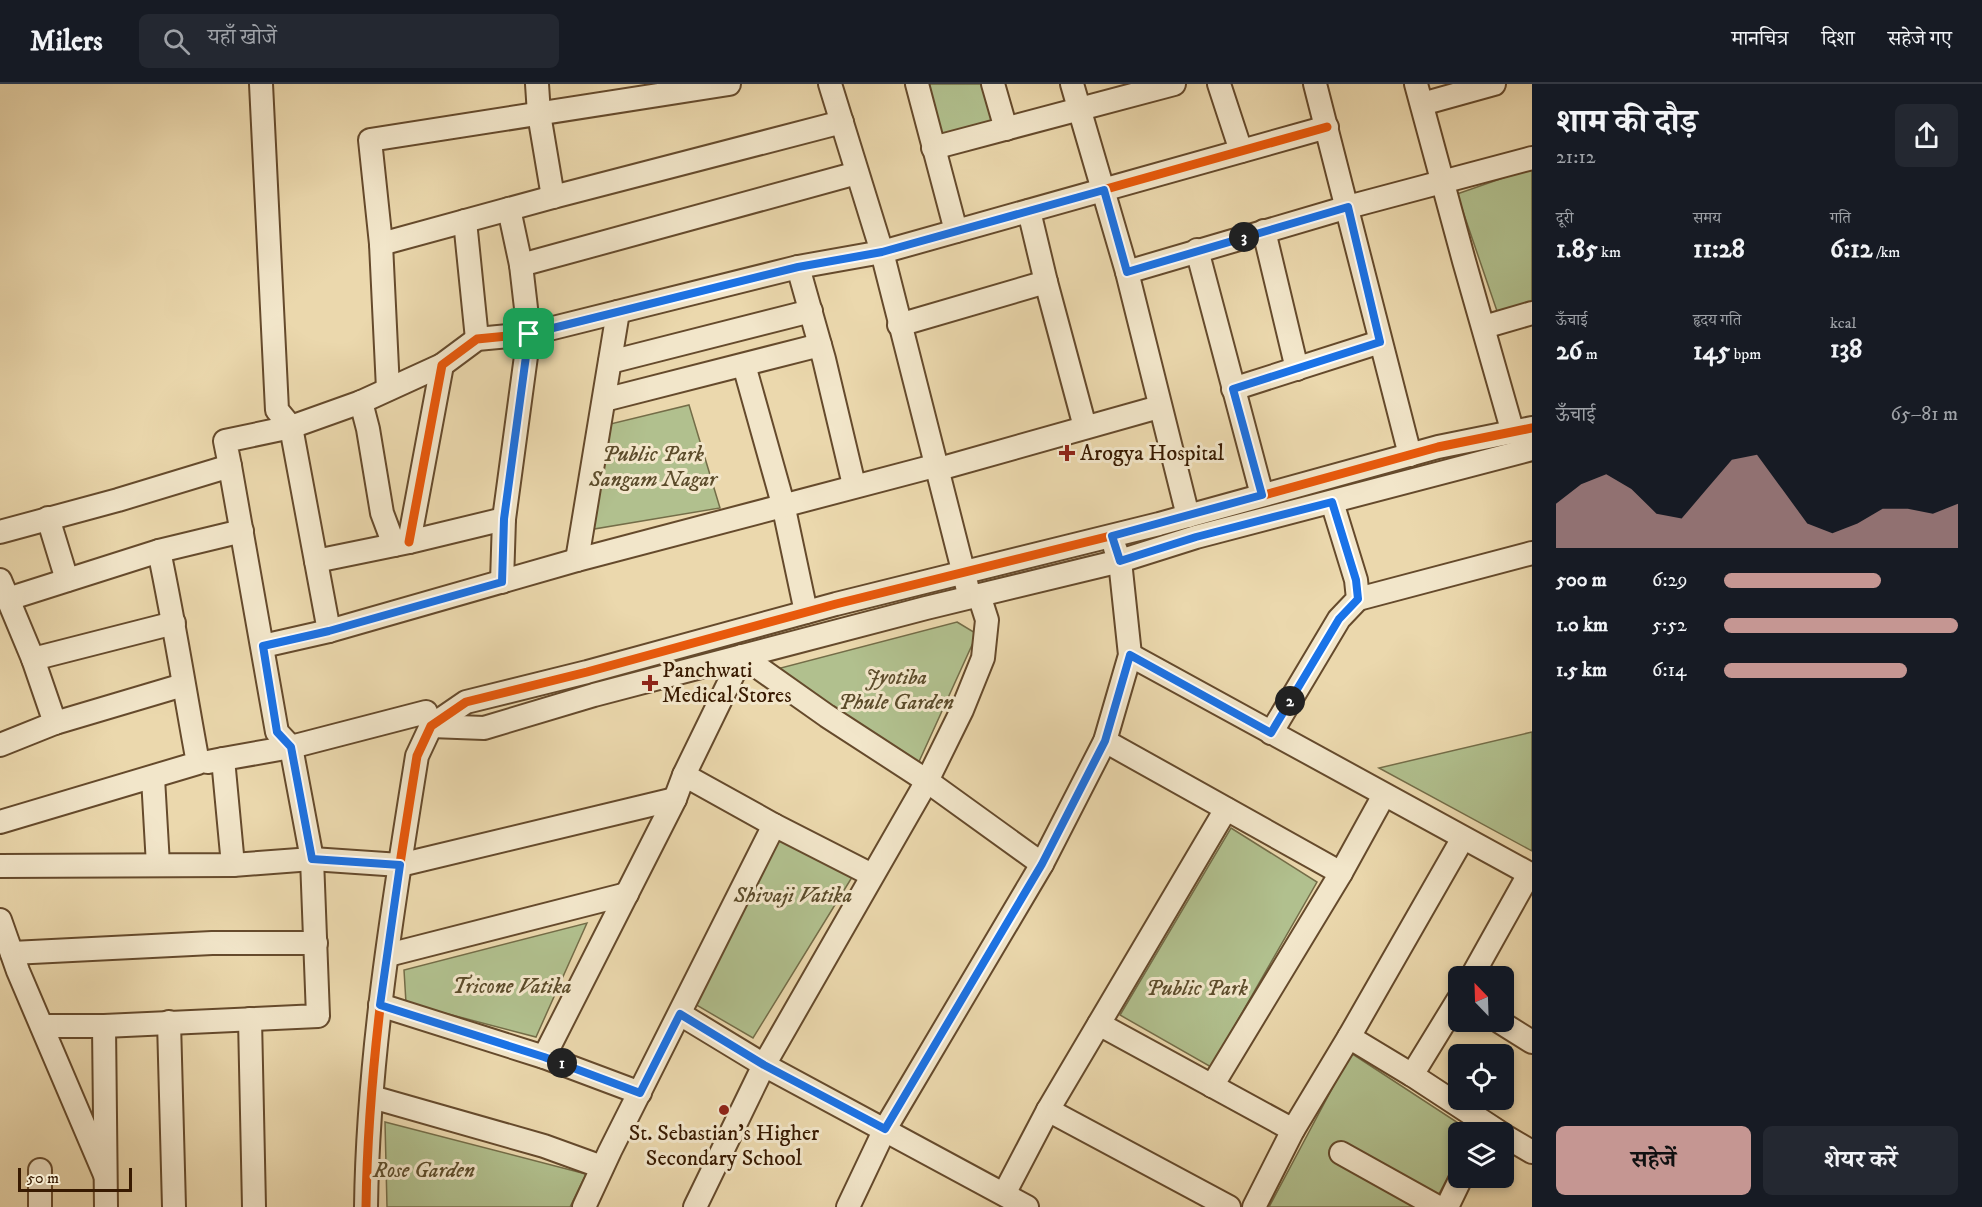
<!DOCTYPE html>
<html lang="hi">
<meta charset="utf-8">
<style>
body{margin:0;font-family:"IM FELL DW Pica","Noto Serif Devanagari",serif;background:#242831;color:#f1f3f6;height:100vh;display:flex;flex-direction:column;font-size:22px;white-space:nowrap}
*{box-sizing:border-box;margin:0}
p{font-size:20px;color:#9ea1a6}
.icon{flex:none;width:33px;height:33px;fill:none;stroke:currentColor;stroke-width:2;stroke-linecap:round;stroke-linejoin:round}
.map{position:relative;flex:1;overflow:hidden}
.details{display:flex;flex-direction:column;background:#171b24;width:450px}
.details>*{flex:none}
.needle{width:39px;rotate:337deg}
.fabs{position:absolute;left:1448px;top:882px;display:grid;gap:12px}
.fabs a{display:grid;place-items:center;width:66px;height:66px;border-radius:9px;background:#171b24;box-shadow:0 3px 9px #0003;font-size:30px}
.scale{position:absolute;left:18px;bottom:15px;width:114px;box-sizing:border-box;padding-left:6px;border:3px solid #381a01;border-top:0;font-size:16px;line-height:21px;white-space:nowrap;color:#381a01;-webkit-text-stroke:4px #f2e6ca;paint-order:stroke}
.pin{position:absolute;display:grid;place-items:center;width:51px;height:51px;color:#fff;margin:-26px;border-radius:12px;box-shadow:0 3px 9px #0006}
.km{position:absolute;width:30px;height:30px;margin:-15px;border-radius:50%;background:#222;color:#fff;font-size:16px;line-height:30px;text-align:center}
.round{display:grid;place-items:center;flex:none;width:63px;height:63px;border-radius:9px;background:#242831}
.summary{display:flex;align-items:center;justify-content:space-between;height:102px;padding:0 24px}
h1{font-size:33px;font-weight:700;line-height:45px}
.stats{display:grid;grid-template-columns:repeat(3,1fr);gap:9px;height:102px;padding:6px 24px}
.stats div{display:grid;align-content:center}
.stats b{font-size:26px;font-weight:700}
.stats small{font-size:16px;font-weight:400}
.stats p{font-size:16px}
.chart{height:168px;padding:12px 24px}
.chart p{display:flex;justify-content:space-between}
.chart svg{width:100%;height:108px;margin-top:6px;fill:#c59692;opacity:.7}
.primary-button{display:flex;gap:12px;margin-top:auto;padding:12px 24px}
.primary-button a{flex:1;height:69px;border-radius:9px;background:#c59692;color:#111;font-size:24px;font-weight:700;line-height:69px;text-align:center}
.primary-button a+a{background:#242831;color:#f1f3f6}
ul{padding:0 24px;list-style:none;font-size:20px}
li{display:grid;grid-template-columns:96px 72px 1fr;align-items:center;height:45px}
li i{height:15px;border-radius:8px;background:#c59692}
header{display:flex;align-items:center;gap:36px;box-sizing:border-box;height:84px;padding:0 30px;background:#171b24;border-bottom:2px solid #363941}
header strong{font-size:28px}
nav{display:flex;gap:33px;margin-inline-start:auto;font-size:21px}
.search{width:420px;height:54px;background:#242831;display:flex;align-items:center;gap:15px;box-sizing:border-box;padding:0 21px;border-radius:9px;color:#9ea1a6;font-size:22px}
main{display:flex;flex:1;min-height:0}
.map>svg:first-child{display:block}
.green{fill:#b1c08e;stroke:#746d48;stroke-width:1.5}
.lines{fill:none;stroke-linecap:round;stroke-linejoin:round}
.minor-casing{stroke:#654a2c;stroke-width:26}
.minor{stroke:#f2e6ca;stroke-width:22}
.cycleway-casing{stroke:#f2e6ca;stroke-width:13}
.cycleway{stroke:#e8590c;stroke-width:9}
.route-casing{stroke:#fff;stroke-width:12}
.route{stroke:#1a73e8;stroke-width:8}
.poi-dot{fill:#8f2418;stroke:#f2e6ca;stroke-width:2}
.labels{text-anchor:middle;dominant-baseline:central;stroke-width:6;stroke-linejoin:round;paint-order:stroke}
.poi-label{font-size:22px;fill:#381a01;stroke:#f2e6ca;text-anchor:start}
.park-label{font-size:22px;font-style:italic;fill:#5c4c2b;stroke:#f2e6ca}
</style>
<header>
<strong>Milers</strong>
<div class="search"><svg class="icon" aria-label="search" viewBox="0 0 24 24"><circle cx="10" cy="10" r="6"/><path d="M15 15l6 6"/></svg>यहाँ खोजें</div>
<nav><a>मानचित्र</a><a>दिशा</a><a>सहेजे गए</a></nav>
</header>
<main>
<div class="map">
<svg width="1532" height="1123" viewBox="0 0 1532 1123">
<rect width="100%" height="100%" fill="#ebd8ad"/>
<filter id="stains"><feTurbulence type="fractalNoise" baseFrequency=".00333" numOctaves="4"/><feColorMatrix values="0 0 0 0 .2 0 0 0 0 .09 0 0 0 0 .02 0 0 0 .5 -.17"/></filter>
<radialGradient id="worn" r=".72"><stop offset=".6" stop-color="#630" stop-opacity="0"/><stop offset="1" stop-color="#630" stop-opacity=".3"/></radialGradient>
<g class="green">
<path d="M919,0H991L1002,40L935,59Z"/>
<path d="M1532,84V218L1498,230L1457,110Z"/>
<path d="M689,321L720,424L594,445L602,342Z"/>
<path d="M957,538L977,550L917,682L773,586Z"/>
<path d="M1532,648V767L1379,684Z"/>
<path d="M1231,744L1317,798L1211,983L1120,931Z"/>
<path d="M776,754L854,790L753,954L693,919Z"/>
<path d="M587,839L536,953L406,919L404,886Z"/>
<path d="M1351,969L1472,1048H1458V1074L1432,1123H1269Z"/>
<path d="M385,1038L586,1090L570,1123H387Z"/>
</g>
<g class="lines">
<defs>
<g id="minor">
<path d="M261,0L277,326L291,343L329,547"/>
<path d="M537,0L539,30L553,113"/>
<path d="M830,0L882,168L967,502"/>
<path d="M917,0L956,147"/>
<path d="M993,0L1006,45"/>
<path d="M1072,0L1127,188L1188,432"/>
<path d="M1219,0L1241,67"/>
<path d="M1315,0L1410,371"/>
<path d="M1416,0L1464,177L1513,349"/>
<path d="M1422,20L1494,0"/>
<path d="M933,64L1174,0"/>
<path d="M1029,127L1046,198L1085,343"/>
<path d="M465,137L477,255"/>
<path d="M1264,147L1297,285"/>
<path d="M381,160L553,113L842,38"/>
<path d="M1197,166L1262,411"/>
<path d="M521,181L857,89"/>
<path d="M798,183L824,275L854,401"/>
<path d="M1127,188L1348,123L1532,74"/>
<path d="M899,241L1046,198"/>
<path d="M1484,243L1532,229"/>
<path d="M610,278L811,227"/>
<path d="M744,281L783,420L806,528"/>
<path d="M388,305L381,160L370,56L729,0"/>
<path d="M1233,305L1380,258"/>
<path d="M604,316L820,261"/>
<path d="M361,318L368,345L382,429L394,461"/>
<path d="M230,382L225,357L291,343L361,318L442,281"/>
<path d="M939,385L1159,323"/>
<path d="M48,434L67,496"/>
<path d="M0,448L118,416L230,382L277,648L291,663L312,775L318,932L104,942H42"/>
<path d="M409,458L442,281L477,255L529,250L798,183L882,168L1327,43"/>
<path d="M577,476L618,228"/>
<path d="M316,477L409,458L504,435"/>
<path d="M0,496L33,575L55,639"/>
<path d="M502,498L504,435L529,250L521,181L509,125"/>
<path d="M8,515L159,467L242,447"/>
<path d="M1358,515L1532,469"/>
<path d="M263,562L329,547L577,476L938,381"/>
<path d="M1130,571L1532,791"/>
<path d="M33,575L174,539"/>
<path d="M431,642L484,644L594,611L926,524L1120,477L1196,453L1532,365"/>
<path d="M1271,649L1339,535L1358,515L1356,496L1332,418"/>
<path d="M1105,657L1341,789"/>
<path d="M0,661L55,639L183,601"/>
<path d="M223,675L291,663L426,628L431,642"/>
<path d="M208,678L223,675L233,781"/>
<path d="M684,691L774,741L872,791"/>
<path d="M153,694L158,781"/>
<path d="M0,738L198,679C185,609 174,537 159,467"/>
<path d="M0,782L233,781L312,775L400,781L675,715"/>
<path d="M0,836L18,887L105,1091"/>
<path d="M12,869L212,859H316"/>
<path d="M388,871L627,810"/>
<path d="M1472,892L1529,790"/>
<path d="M380,921L544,973L640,1009"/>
<path d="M680,930L764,981L1027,1123"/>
<path d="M250,935L254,1123"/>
<path d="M169,938L174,1123"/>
<path d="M1500,938L1532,958"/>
<path d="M1099,940L1293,1046"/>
<path d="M104,942L106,1123"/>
<path d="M1349,953L1412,991L1499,1048"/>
<path d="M544,973L675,715L684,691L742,572L827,632L927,697L1042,780"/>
<path d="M1412,991L1458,916"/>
<path d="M1212,1002L1341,789L1384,711"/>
<path d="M372,1013L544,1062L602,1083"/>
<path d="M1048,1026L1229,1123"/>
<path d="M1503,1051L1532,1068"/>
<path d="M1341,1069L1438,1123"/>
<path d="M1004,1110L1048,1026L1226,725"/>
<path d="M40,1123V1086"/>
<path d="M366,1123C368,973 393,821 417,672L431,642L466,618L587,588L836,520L1159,440L1438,363L1532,344"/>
<path d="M584,1123L610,1067L774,741"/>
<path d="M695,1123L764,981L927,697L962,626L983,574L987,536L979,511"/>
<path d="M848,1123L885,1045L1042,780L1105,657L1130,571L1120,477L1115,464"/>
<path d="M1254,1123L1293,1046L1349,953L1463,754"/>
<path d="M1447,1123L1461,1094"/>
</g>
</defs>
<use href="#minor" class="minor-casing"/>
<use href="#minor" class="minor"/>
<defs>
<g id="cycleway">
<path d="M409,458L442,281L477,255L529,250L798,183L882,168L1327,43"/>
<path d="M366,1123C368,973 393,821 417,672L431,642L466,618L587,588L836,520L1159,440L1438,363L1532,344"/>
</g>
</defs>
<use href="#cycleway" class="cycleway-casing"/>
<use href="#cycleway" class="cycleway"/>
</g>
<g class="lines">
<defs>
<path id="route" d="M1104,106L1127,188L1348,123L1380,258L1233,305L1262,411L1112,452L1120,477L1196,453L1332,418L1356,496L1358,515L1339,535L1271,649L1130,571L1105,657L1042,780L885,1045L764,981L680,930L640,1009L544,973L380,921L400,781L312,775L291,663L277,648L263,562L329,547L502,498L504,435L529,250L798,183L882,168Z"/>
</defs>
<use href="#route" class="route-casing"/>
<use href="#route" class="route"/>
</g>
<g class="poi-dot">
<path d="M1064 360h6v6h6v6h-6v6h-6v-6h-6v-6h6z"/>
<path d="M647 590h6v6h6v6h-6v6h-6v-6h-6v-6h6z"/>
<circle cx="724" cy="1026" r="6"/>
</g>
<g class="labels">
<g class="poi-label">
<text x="1080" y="369">Arogya Hospital</text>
<text x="662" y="586">Panchwati<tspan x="662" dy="25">Medical Stores</tspan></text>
<text x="724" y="1049" text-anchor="middle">St. Sebastian's Higher<tspan x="724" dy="25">Secondary School</tspan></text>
</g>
<g class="park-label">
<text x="653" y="370">Public Park<tspan x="653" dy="25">Sangam Nagar</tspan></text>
<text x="896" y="593">Jyotiba<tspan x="896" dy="25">Phule Garden</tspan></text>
<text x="793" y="811">Shivaji Vatika</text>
<text x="512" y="902">Tricone Vatika</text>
<text x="1197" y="904">Public Park</text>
<text x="424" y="1086">Rose Garden</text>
</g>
</g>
<rect width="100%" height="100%" filter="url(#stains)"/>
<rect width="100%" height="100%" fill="url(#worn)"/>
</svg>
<div class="fabs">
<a><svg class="needle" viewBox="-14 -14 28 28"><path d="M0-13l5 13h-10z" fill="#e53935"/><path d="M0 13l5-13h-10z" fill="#9ea1a6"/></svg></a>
<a><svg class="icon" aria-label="locate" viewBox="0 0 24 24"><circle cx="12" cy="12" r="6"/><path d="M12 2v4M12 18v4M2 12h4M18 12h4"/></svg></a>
<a><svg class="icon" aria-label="layers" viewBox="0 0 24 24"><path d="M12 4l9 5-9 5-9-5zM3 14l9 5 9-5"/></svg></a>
</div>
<div class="scale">50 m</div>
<div class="pin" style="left:529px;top:250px;background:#1e9e55"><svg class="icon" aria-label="arrive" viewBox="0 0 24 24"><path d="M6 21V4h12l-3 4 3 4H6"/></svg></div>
<b class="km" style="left:562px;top:979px">1</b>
<b class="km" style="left:1290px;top:617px">2</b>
<b class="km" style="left:1244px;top:153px">3</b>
</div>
<section class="details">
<div class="summary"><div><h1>शाम की दौड़</h1><p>21:12</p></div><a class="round"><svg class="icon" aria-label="share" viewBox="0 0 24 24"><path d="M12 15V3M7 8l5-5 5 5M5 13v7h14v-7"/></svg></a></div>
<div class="stats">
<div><p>दूरी</p><b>1.85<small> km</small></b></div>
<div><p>समय</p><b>11:28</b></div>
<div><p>गति</p><b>6:12<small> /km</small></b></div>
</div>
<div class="stats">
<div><p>ऊँचाई</p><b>26<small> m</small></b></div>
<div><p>हृदय गति</p><b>145<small> bpm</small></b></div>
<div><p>kcal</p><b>138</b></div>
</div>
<div class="chart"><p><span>ऊँचाई</span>65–81 m</p>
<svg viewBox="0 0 160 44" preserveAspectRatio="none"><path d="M0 44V26L10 18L20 14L30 20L40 30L50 32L60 20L70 8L80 6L90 20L100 34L110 38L120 34L130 28L140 28L150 30L160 26V44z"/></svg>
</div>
<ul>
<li><b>500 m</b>6:29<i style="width:67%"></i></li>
<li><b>1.0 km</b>5:52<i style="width:100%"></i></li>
<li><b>1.5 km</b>6:14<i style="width:78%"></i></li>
</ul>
<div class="primary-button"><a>सहेजें</a><a>शेयर करें</a></div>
</section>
</main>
